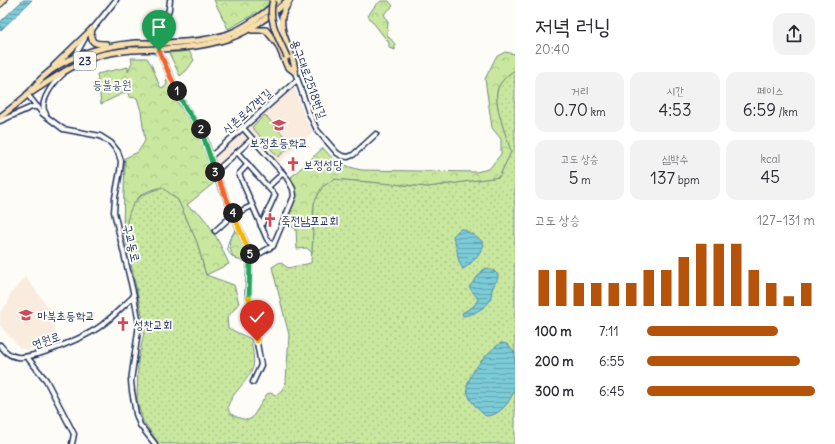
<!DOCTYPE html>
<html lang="ko">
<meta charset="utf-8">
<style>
body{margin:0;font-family:Delius,"Poor Story",sans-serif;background:#f2f2f3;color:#2b2b33;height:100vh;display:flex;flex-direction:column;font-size:15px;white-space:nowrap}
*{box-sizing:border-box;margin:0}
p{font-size:13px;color:#7c7c81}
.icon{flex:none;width:22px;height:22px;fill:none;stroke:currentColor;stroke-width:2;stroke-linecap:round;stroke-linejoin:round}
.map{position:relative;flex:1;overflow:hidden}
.side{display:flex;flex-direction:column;background:#fff;width:320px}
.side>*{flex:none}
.pin{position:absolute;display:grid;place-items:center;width:34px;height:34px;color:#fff;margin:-41px -17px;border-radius:50% 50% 50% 0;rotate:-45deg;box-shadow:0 0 4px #0007}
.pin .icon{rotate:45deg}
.km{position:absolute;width:20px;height:20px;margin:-10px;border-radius:50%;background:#222;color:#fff;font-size:11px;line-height:20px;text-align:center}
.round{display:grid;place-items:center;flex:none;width:42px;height:42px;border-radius:12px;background:#f2f2f3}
.head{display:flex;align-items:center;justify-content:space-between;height:68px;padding:0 20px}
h1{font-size:22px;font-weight:600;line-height:30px}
.metrics{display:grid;grid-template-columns:repeat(3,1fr);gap:6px;height:68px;padding:4px 20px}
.metrics div{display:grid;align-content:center;border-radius:10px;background:#f2f2f3;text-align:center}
.metrics b{font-size:17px;font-weight:600}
.metrics small{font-size:11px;font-weight:400}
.metrics p{font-size:11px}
.chart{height:112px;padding:8px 20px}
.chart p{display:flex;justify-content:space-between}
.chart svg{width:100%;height:72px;margin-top:4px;stroke:#b45309;stroke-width:6}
ul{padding:0 20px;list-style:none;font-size:13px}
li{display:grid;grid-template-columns:64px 48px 1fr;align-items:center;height:30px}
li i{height:10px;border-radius:5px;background:#b45309}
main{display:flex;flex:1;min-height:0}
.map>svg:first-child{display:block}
.built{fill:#f9ebdd}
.grass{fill:url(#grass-dots);stroke:#728b7e}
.forest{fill:url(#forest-crowns);stroke:#728b7e}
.pitch{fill:#c9e79e;stroke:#728b7e}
.water{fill:url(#water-rules);stroke:#558da7}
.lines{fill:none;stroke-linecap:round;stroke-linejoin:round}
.stream{stroke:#558da7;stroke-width:1}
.minor-casing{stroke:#1b2f5e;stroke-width:7}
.major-casing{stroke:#1b2f5e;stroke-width:8}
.highway-casing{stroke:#1b2f5e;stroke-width:8}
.minor{stroke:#fdfcf7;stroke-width:4}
.major{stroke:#f8deab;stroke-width:5}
.highway{stroke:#f8deab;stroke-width:5.5}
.major-bridge-casing{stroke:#1b2f5e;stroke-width:8;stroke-linecap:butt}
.major-bridge{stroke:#f8deab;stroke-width:5}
.split-1-casing{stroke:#fff;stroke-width:8}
.split-2-casing{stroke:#fff;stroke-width:8}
.split-3-casing{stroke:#fff;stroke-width:8}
.split-4-casing{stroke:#fff;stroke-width:8}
.split-5-casing{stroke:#fff;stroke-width:8}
.split-6-casing{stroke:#fff;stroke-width:8}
.split-7-casing{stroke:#fff;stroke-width:8}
.split-1{stroke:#f0652b;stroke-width:5}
.split-2{stroke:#22a559;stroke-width:5}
.split-3{stroke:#22a559;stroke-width:5}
.split-4{stroke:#f0652b;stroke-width:5}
.split-5{stroke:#f5b400;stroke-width:5}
.split-6{stroke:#22a559;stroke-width:5}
.split-7{stroke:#f5b400;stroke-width:5}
.labels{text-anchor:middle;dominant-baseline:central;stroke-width:4;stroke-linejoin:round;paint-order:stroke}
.shield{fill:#fdfcf7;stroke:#5f6c8c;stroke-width:1}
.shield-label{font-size:11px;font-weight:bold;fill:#1b2f5e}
.street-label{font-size:12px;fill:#1b2f5e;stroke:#fdfcf7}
.park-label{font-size:12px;fill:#465d6e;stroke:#fdfcf7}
.poi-label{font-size:12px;fill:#1b2f5e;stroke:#fdfcf7;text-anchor:start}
</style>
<main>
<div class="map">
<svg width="515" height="444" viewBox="0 0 515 444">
<defs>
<pattern id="grass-dots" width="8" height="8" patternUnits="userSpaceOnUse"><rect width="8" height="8" fill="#c9e79e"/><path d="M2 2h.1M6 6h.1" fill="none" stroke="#acc68a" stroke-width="1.8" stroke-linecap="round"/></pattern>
<pattern id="forest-crowns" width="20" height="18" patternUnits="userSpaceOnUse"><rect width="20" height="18" fill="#c9e79e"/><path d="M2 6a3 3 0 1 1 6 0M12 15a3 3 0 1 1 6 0" fill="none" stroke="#acc68a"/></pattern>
<pattern id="water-rules" width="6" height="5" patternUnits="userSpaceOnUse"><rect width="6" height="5" fill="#7ccbd8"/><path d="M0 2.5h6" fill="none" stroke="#65a5b2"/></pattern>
</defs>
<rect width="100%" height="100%" fill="#fdfcf7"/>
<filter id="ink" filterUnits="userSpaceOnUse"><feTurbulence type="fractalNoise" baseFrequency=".025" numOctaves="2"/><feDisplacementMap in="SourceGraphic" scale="8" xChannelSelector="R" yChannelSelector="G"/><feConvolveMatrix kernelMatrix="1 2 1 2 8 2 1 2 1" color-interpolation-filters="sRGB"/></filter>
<g filter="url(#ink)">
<g class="built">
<path d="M294,86L307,122L313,132L277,164L248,131L247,128Z"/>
<path d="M243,131L250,139L217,168L214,164L213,159L215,156Z"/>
<path d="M25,277L43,300L53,318L56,338L28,350L20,348L0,325V312L8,303L9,296Z"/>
</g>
<path class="grass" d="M515,70V444H159L143,421L137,401L138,361L145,328L125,237L128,214L132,206L142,195L162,187L178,200L197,242L206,275L234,285L239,303L227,318L228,328L251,339C252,348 255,359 253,367C248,387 203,412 248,420L252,418L267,394L270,393L276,395L282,390L286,382L289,335L272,267L280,262L288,268L311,263L314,203L322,187L335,179L428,187L499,177L511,152C507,137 492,102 498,88C501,81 508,74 515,70Z"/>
<g class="forest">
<path d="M214,0H269L268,8L257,16L255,14L228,29Z"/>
<path d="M381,1H389L393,6L384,14L388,22L387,35L395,44V50L389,48V43L368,16L374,7Z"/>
<path d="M189,51L194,60L187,70L180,76L169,53Z"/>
<path d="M505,52L515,54V70C508,74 501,81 498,88C492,102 507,137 511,152L499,177L428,187L334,179L322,187L314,203L312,253L307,248L297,249L296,229L285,223C293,204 300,198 291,177L323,148L334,160L350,167L361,170L476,172L489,169L501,154V139L492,128L485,79L496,57Z"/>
<path d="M131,58H147L152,66L160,87L164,88L167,84L166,80L169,79L181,107L199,133L215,182L187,205C193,212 198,210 201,215C214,229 221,247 229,264L206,275L197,242L178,200L162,187C156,189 146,191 141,195C128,206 127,221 125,237L123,226L125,158L138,152L145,141L141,111L137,98L129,97L127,90L126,92L101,104L97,74L128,67V72L132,62Z"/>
<path d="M236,230L246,252L247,262C230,259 232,256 229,241Z"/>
</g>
<path class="pitch" d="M265,115L292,145L278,157L252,127Z"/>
<g class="water">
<path d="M23,0H32L0,31V22Z"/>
<path d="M460,229H464C470,234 481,238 484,244C482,252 470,266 463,269C457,261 458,254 456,245C455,241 453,239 453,236Z"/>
<path d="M486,268L494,271L498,275C498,281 495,282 493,287C491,291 492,296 490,300C488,307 470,316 463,316L462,313L474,306L478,299L469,287L483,270Z"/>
<path d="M501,343L507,344L515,353C515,364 515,375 515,385C513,399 501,416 486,416C478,410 467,399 467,388C468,373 489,350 501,343Z"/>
</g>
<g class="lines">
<g class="stream">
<path d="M149,52L159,56"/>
<path d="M165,69L181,107L199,132L215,182L231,213"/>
<path d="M235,223L236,229C228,241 221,250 237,260"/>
</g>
<defs>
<g id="minor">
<path d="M170,0L169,9L166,18L160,26L158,36L159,51L184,106L203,133L215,172L252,258L250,260L248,293L261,365L253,382"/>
<path d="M274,11L281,32"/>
<path d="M91,31L116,0"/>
<path d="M74,58L85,38"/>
<path d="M294,69L309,113L317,130L337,153L342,156L348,157L353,155L376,134"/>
<path d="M27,94L43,114L63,129L100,136L111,143L118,152L121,161L120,171L115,198L114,212L134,296L139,324L131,381L132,391L136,414L140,425L155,444"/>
<path d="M46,114C37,103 54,82 63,74"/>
<path d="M0,121L32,107H38"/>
<path d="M243,128L287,178L293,189L294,196L273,246L252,258"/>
<path d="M237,152L275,195L261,226"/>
<path d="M210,157L297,80"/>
<path d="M248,164L239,174L267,239L273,246"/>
<path d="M215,172L252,139"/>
<path d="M268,187L283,173"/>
<path d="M215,231L234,214L252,206"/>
<path d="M0,345C5,351 9,356 17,357C35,359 88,336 102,325C114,316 124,305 134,296"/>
<path d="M27,357L46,380L74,434L72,444"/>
</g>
<g id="major">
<path d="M290,0C287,6 283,11 282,17C279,35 295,54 295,72"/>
<path d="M92,29C89,43 94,44 106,44"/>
<path d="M252,30H266L278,45L287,66L295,72"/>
<path d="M231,33C250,25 264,14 279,0"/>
<path d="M230,38C252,30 270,16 288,0"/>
<path d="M54,66L92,29"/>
<path d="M32,92C50,81 68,67 89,59C102,53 117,52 131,50"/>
<path d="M0,117C9,110 20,102 28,94C33,89 37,83 42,78C67,54 103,46 135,43"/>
</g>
<path id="highway" d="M0,4L4,0"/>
</defs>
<use href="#minor" class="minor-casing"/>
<use href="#major" class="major-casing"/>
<use href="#highway" class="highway-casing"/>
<use href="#minor" class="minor"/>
<use href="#major" class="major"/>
<use href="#highway" class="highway"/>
<defs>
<g id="major-bridge">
<path d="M273,0C267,20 279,39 287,57"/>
<path d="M135,43C168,43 199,44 231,33"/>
<path d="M131,50C165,49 198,49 230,38"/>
</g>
</defs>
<use href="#major-bridge" class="major-bridge-casing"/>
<use href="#major-bridge" class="major-bridge"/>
</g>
</g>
<g class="lines" filter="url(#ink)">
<defs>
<path id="split-1" d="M159,51L177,91"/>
<path id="split-2" d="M177,91L186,109L201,129"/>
<path id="split-3" d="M201,129L215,172"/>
<path id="split-4" d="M215,172L233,213"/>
<path id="split-5" d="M233,213L250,254"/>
<path id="split-6" d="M249,298L250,260L252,258L250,254"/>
<path id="split-7" d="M249,298L257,341"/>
</defs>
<use href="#split-1" class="split-1-casing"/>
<use href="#split-2" class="split-2-casing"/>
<use href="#split-3" class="split-3-casing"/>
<use href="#split-4" class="split-4-casing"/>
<use href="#split-5" class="split-5-casing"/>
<use href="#split-6" class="split-6-casing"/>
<use href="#split-7" class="split-7-casing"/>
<use href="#split-1" class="split-1"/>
<use href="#split-2" class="split-2"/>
<use href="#split-3" class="split-3"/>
<use href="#split-4" class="split-4"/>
<use href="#split-5" class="split-5"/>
<use href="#split-6" class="split-6"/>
<use href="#split-7" class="split-7"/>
</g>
<defs>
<symbol id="school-bare" viewBox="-9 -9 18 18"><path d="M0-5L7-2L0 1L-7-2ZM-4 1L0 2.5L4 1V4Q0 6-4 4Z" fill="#d1495b" stroke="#fdfcf7" stroke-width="2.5" paint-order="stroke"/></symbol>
<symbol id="church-bare" viewBox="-9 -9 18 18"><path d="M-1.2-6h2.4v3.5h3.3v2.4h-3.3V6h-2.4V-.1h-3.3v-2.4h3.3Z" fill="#d1495b" stroke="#fdfcf7" stroke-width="2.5" paint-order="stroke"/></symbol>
</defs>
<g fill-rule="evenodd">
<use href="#school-bare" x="269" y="115" width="20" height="20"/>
<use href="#church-bare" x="283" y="154" width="20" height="20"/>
<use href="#church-bare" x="260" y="210" width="20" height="20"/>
<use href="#school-bare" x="16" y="305" width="20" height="20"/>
<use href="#church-bare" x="113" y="314" width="20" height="20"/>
</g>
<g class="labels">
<rect class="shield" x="74" y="52" width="22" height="18" rx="3"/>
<g class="shield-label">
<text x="85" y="61">23</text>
</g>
<g class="street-label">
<text transform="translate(309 79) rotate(70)">용구대로2518번길</text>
<text transform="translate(247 111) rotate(-42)">신촌로47번길</text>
<text transform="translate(132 243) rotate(77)">구교동로</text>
<text transform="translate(46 340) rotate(-19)">연원로</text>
</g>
<g class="park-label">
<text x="112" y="84">등불공원</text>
</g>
<g class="poi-label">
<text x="279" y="142" text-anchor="middle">보정초등학교</text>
<text x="304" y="164">보정성당</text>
<text x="281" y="220">죽전남포교회</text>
<text x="37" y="315">마북초등학교</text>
<text x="134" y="324">성찬교회</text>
</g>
</g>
</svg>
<div class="pin" style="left:159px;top:51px;background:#1e9e55"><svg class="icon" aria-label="arrive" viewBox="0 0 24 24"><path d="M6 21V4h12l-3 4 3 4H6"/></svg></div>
<div class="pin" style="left:257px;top:341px;background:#d93025"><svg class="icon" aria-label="check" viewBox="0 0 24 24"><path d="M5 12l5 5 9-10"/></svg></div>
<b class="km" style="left:177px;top:91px">1</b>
<b class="km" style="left:201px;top:129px">2</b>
<b class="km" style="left:215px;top:172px">3</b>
<b class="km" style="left:233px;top:213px">4</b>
<b class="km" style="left:250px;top:254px">5</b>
</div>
<section class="side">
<div class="head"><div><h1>저녁 러닝</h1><p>20:40</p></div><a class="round"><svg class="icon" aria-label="share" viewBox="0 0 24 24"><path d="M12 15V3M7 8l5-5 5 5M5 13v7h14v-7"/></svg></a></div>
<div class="metrics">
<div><p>거리</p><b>0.70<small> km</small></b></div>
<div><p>시간</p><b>4:53</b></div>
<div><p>페이스</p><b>6:59<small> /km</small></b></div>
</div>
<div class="metrics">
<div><p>고도 상승</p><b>5<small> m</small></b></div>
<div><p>심박수</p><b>137<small> bpm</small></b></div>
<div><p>kcal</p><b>45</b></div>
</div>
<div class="chart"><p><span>고도 상승</span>127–131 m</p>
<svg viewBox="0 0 160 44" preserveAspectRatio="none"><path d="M5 44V22M15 44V22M25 44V30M35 44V30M45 44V30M55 44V30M65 44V22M75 44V22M85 44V14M95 44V6M105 44V6M115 44V6M125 44V22M135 44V30M145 44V38M155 44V30"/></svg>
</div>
<ul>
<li><b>100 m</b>7:11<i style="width:78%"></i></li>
<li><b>200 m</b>6:55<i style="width:91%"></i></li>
<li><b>300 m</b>6:45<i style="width:100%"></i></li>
</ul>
</section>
</main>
